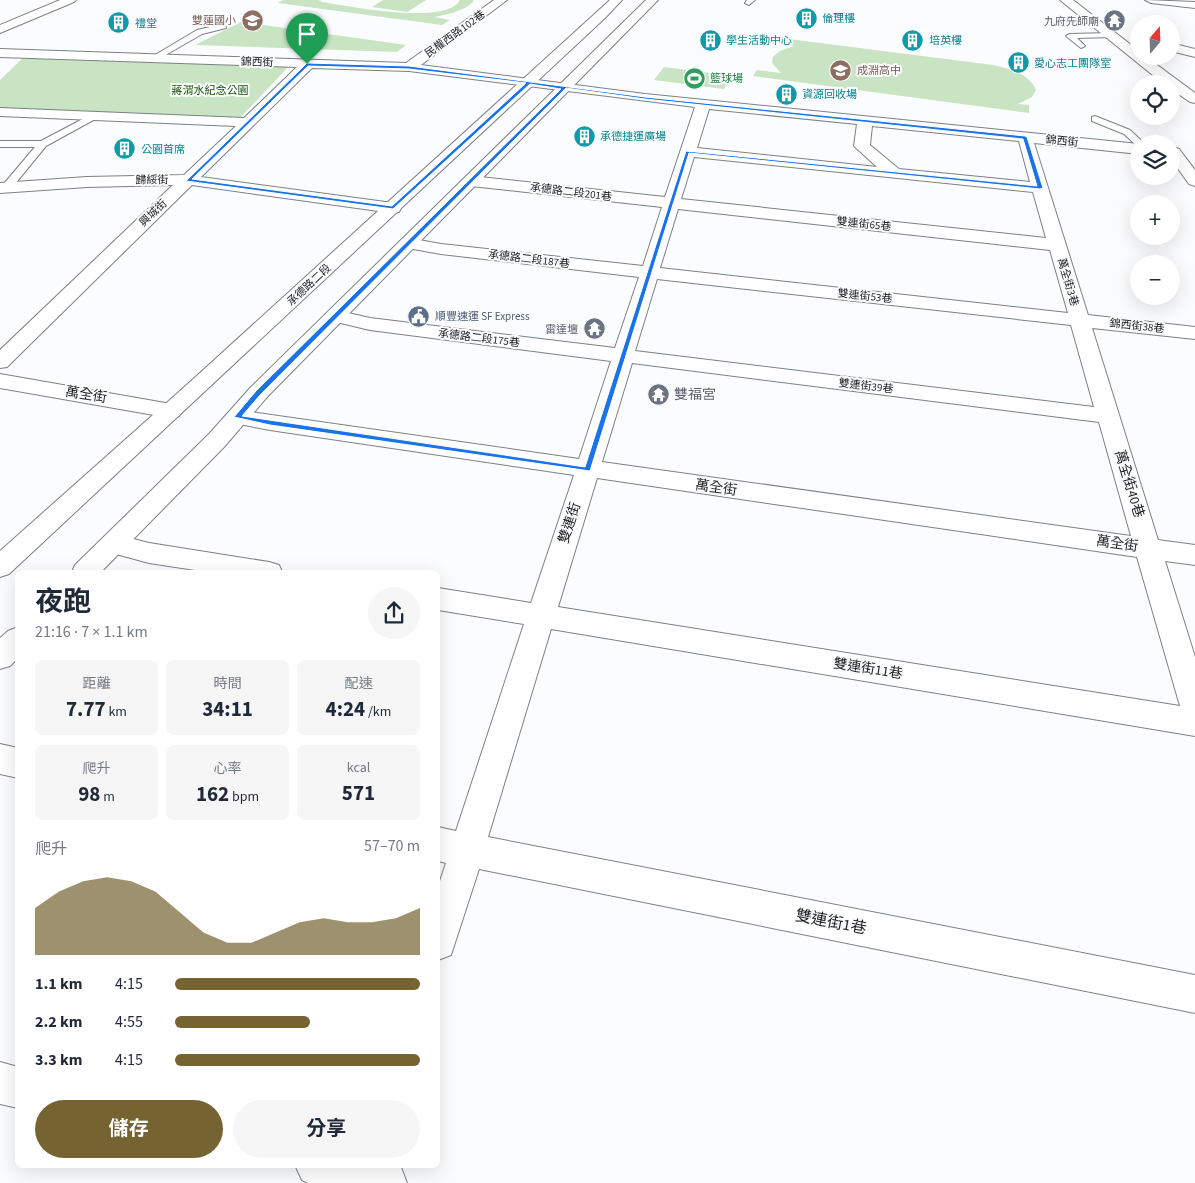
<!DOCTYPE html>
<html lang="zh-TW">
<meta charset="utf-8">
<style>
body{margin:0;font-family:"Source Sans 3","Noto Sans TC",sans-serif;background:#f6f6f7;color:#1f2937;height:100vh;display:flex;flex-direction:column;font-size:19px;white-space:nowrap}
*{box-sizing:border-box;margin:0}
p{font-size:16px;color:#747a83}
.icon{flex:none;width:28px;height:28px;fill:none;stroke:currentColor;stroke-width:2;stroke-linecap:round;stroke-linejoin:round}
.map{position:relative;flex:1;overflow:hidden}
.panel{position:absolute;left:15px;top:570px;width:425px;height:598px;display:flex;flex-direction:column;background:#fff;border-radius:8px;box-shadow:0 5px 20px #0002}
.panel>*{flex:none}
.needle{width:32px;rotate:19deg}
.buttons{position:absolute;left:1130px;top:15px;display:grid;gap:10px}
.buttons a{display:grid;place-items:center;width:50px;height:50px;border-radius:50%;background:#fff;box-shadow:0 5px 20px #0002;font-size:25px}
.pin{position:absolute;display:grid;place-items:center;width:42px;height:42px;color:#fff;margin:-51px -21px;border-radius:50% 50% 50% 0;rotate:-45deg;box-shadow:0 0 5px #0007}
.pin .icon{rotate:45deg}
.round{display:grid;place-items:center;flex:none;width:52px;height:52px;border-radius:26px;background:#f6f6f7}
.summary{display:flex;align-items:center;justify-content:space-between;height:85px;padding:0 20px}
h1{font-size:28px;font-weight:700;line-height:38px}
.metrics{display:grid;grid-template-columns:repeat(3,1fr);gap:8px;height:85px;padding:5px 20px}
.metrics div{display:grid;align-content:center;border-radius:8px;background:#f6f6f7;text-align:center}
.metrics b{font-size:21px;font-weight:700}
.metrics small{font-size:14px;font-weight:400}
.metrics p{font-size:14px}
.chart{height:140px;padding:10px 20px}
.chart p{display:flex;justify-content:space-between}
.chart svg{width:100%;height:90px;margin-top:5px;fill:#766332;opacity:.7}
.button{display:flex;gap:10px;margin-top:auto;padding:10px 20px}
.button a{flex:1;height:58px;border-radius:30px;background:#766332;color:#fff;font-size:20px;font-weight:700;line-height:58px;text-align:center}
.button a+a{background:#f6f6f7;color:#1f2937}
ul{padding:0 20px;list-style:none;font-size:16px}
li{display:grid;grid-template-columns:80px 60px 1fr;align-items:center;height:38px}
li i{height:12px;border-radius:6px;background:#766332}
.map>svg:first-child{display:block}
.green{fill:#c8e4c2}
.lines{fill:none;stroke-linecap:round;stroke-linejoin:round}
.lane-casing{stroke:#7c8186;stroke-width:2}
.street-casing{stroke:#7c8186;stroke-width:2}
.secondary-casing{stroke:#7c8186;stroke-width:2}
.lane{fill:#fff;fill-rule:evenodd}
.street{fill:#fff;fill-rule:evenodd}
.secondary{fill:#fff;fill-rule:evenodd}
.route{fill:#1a73e8;stroke:#fff;fill-rule:evenodd}
.labels{text-anchor:middle;dominant-baseline:central;stroke-width:4;stroke-linejoin:round;paint-order:stroke}
.far-culture-label{font-size:11px;fill:#0d838f;stroke:#fafcfe;text-anchor:start}
.far-education-label{font-size:11px;fill:#785e54;stroke:#fafcfe;text-anchor:end}
.far-worship-label{font-size:11px;fill:#5b616d;stroke:#fafcfe;text-anchor:end}
.far-street-label{font-size:11px;fill:#1d1f21;stroke:#fafcfe}
.far-leisure-label{font-size:11px;fill:#27864d;stroke:#fafcfe;text-anchor:start}
.far-park-label{font-size:11px;fill:#195306;stroke:#fafcfe}
.far-service-label{font-size:11px;fill:#4e5e75;stroke:#fafcfe;text-anchor:start}
.street-label{font-size:14px;fill:#1d1f21;stroke:#fafcfe}
.worship-label{font-size:14px;fill:#5b616d;stroke:#fafcfe;text-anchor:start}
.near-street-label{font-size:16px;fill:#1d1f21;stroke:#fafcfe}
</style>
<div class="map">
<svg width="1195" height="1183" viewBox="0 0 1195 1183">
<rect width="100%" height="100%" fill="#fafcfe"/>
<g class="green">
<path d="M283,0H318L322,2C348,6 446,26 460,0H473V2C462,12 448,14 434,17L450,20L442,25L278,3Z"/>
<path d="M383,0H426L407,12L372,7Z"/>
<path d="M241,22L406,45L397,52L195,45Z"/>
<path d="M781,38L993,65C1010,69 1029,73 1036,90L1032,97L1018,104L1029,105V113L753,76L757,70L781,73L772,63L773,57L780,51L794,46L778,43Z"/>
<path d="M23,58L289,66L240,118L0,109V80Z"/>
<path d="M664,67L733,76L724,89L654,80Z"/>
</g>
<g class="lines">
<defs>
<g id="lane">
<path d="M747,0H755L749,5L745,3Z"/>
<path d="M218,20H224L226,28L202,34L157,60L150,58L197,30L219,25Z"/>
<path d="M1110,33L1114,35L1113,37L1077,38L1085,46L1081,48L1066,36L1070,34Z"/>
<path d="M94,113L97,114V118L46,146L10,190H2L1,188L2,186L35,147H0V141H41Z"/>
<path d="M1095,116L1130,130L1145,144H1139V147L1137,146L1124,134L1092,121V117Z"/>
</g>
<g id="street">
<path d="M60,0H76L74,2L0,33V25Z"/>
<path d="M494,0H507L421,65L645,94L1139,144V154L1034,143L1088,315L1195,327V339L1092,328L1158,540L1195,545V565L1165,561L1195,657V736L551,629L488,837L1195,975V1013L479,869L451,955L438,960V887L446,863L438,861V827L456,831L524,624L438,610V588L531,603L574,475L270,430L229,422L226,417L229,412L237,410L579,459L611,361L370,330L328,320L325,316L328,312L335,310L370,318L615,348L639,277L441,254L402,247L399,243L402,239L408,238L441,244L643,266L662,207L471,186L465,184L463,181L465,178L471,176L665,197L695,107L409,71L312,68L201,177L393,203L399,204L401,208L399,212L393,213L192,185L7,367L0,368V350L173,185L87,187L0,193V183L87,177L184,175L236,126L0,116V108L244,118L297,67L0,57V49L406,63ZM709,109L857,124L854,146L877,167L697,148ZM872,126L1019,141L1030,182L899,169L870,145ZM694,157L1033,192L1046,238L681,199ZM678,209L1050,250L1068,313L660,268ZM657,279L1071,325L1094,407L635,351ZM632,363L1099,422L1131,536L602,462ZM597,478L1137,557L1180,706L558,607Z"/>
<path d="M1060,0H1073L1139,51V56H1145L1195,93V103L1190,102L1171,89V84H1164L1160,81Z"/>
<path d="M1145,0L1195,2V8L1151,3Z"/>
<path d="M1171,43L1195,49V57L1171,51Z"/>
<path d="M1174,147L1179,149L1195,170V186L1189,184L1171,159V148Z"/>
<path d="M0,374L171,404L179,406L182,411L179,416L171,418L0,388Z"/>
<path d="M114,534L149,543L269,562L279,565L282,572H208L149,563L105,551L101,544L105,537Z"/>
<path d="M0,744L18,748V778L0,774Z"/>
</g>
<g id="secondary">
<path d="M610,0H622L605,18L9,574L0,577V551L190,382Z"/>
<path d="M646,0H658L267,397L225,446L101,572H72L75,565L209,434L251,387Z"/>
<path d="M18,627V658L10,666L0,669V638L8,631Z"/>
<path d="M0,1062L18,1067V1108L0,1104Z"/>
<path d="M295,1165H394L401,1167L407,1183H308L302,1180Z"/>
</g>
</defs>
<use href="#lane" class="lane-casing"/>
<use href="#street" class="street-casing"/>
<use href="#secondary" class="secondary-casing"/>
<use href="#lane" class="lane"/>
<use href="#street" class="street"/>
<use href="#secondary" class="secondary"/>
</g>
<path class="route" d="M307,63L409,66L645,97L1025,136L1027,137L1043,188L1040,189L689,153L590,471L270,425L234,417L256,391L561,89L530,84L393,209L186,181ZM308,66L409,69L526,83L392,206L192,179ZM566,88L645,99L1023,139L1037,186L686,151L585,467L242,416L261,394Z"/>
<defs>
<symbol id="building-disc" viewBox="-11 -11 22 22"><circle r="9.5" fill="#0f9aa8" stroke="#fafcfe"/><path d="M-4-6H4V6H1V3H-1V6H-4ZM-2.5-4.3h1.7v1.8h-1.7ZM.8-4.3h1.7v1.8H.8ZM-2.5-1h1.7V.8h-1.7ZM.8-1h1.7V.8H.8Z" fill="#fff"/></symbol>
<symbol id="school-disc" viewBox="-11 -11 22 22"><circle r="9.5" fill="#8d6e63" stroke="#fafcfe"/><path d="M0-5L7-2L0 1L-7-2ZM-4 1L0 2.5L4 1V4Q0 6-4 4Z" fill="#fff"/></symbol>
<symbol id="temple-disc" viewBox="-11 -11 22 22"><circle r="9.5" fill="#6b7280" stroke="#fafcfe"/><path d="M0-6L5-2H3V0L6.5 2.5H4V6H1.5V3h-3V6H-4V2.5H-6.5L-3 0V-2H-5Z" fill="#fff"/></symbol>
<symbol id="stadium-disc" viewBox="-11 -11 22 22"><circle r="9.5" fill="#2e9e5b" stroke="#fafcfe"/><path d="M0-5a6.5 5 0 1 0 0 10a6.5 5 0 1 0 0-10ZM-3.5-1.8h7v3.6h-7Z" fill="#fff"/></symbol>
<symbol id="civic-disc" viewBox="-11 -11 22 22"><circle r="9.5" fill="#5c6f8a" stroke="#fafcfe"/><path d="M-.6-6.5H3V-4.5H.6V-3L4-1V1h2V6H-6V1h2V-1L-.6-3ZM-1.2 2.5V6h2.4V2.5Z" fill="#fff"/></symbol>
</defs>
<g fill-rule="evenodd">
<use href="#building-disc" x="794" y="6" width="25" height="25"/>
<use href="#school-disc" x="240" y="8" width="25" height="25"/>
<use href="#temple-disc" x="1102" y="8" width="25" height="25"/>
<use href="#building-disc" x="106" y="10" width="25" height="25"/>
<use href="#building-disc" x="698" y="28" width="25" height="25"/>
<use href="#building-disc" x="900" y="28" width="25" height="25"/>
<use href="#building-disc" x="1006" y="50" width="25" height="25"/>
<use href="#school-disc" x="828" y="58" width="25" height="25"/>
<use href="#stadium-disc" x="682" y="66" width="25" height="25"/>
<use href="#building-disc" x="774" y="82" width="25" height="25"/>
<use href="#building-disc" x="572" y="124" width="25" height="25"/>
<use href="#building-disc" x="112" y="136" width="25" height="25"/>
<use href="#civic-disc" x="406" y="304" width="25" height="25"/>
<use href="#temple-disc" x="582" y="316" width="25" height="25"/>
<use href="#temple-disc" x="646" y="382" width="25" height="25"/>
</g>
<g class="labels">
<g class="far-culture-label">
<text x="822" y="18">倫理樓</text>
<text x="135" y="23">禮堂</text>
<text x="726" y="40">學生活動中心</text>
<text x="929" y="40">培英樓</text>
<text x="1034" y="63">愛心志工團隊室</text>
<text x="802" y="94">資源回收場</text>
<text x="600" y="136">承德捷運廣場</text>
<text x="141" y="149">公園首席</text>
</g>
<g class="far-education-label">
<text x="236" y="20">雙蓮國小</text>
<text x="857" y="70" text-anchor="start">成淵高中</text>
</g>
<g class="far-worship-label">
<text x="1099" y="21">九府先師廟</text>
<text x="578" y="329">雷達壇</text>
</g>
<g class="far-street-label">
<text transform="translate(455 34) rotate(-36)">民權西路102巷</text>
<text transform="translate(257 62) rotate(2)">錦西街</text>
<text transform="translate(1062 141) rotate(6)">錦西街</text>
<text transform="translate(152 180) rotate(-1)">歸綏街</text>
<text transform="translate(571 192) rotate(7)">承德路二段201巷</text>
<text transform="translate(153 213) rotate(-44)">興城街</text>
<text transform="translate(864 224) rotate(6)">雙連街65巷</text>
<text transform="translate(529 259) rotate(7)">承德路二段187巷</text>
<text transform="translate(1068 282) rotate(74)">萬全街3巷</text>
<text transform="translate(309 285) rotate(-43)">承德路二段</text>
<text transform="translate(865 296) rotate(6)">雙連街53巷</text>
<text transform="translate(1137 326) rotate(6)">錦西街38巷</text>
<text transform="translate(479 338) rotate(7)">承德路二段175巷</text>
<text transform="translate(866 386) rotate(7)">雙連街39巷</text>
</g>
<g class="far-leisure-label">
<text x="710" y="78">籃球場</text>
</g>
<g class="far-park-label">
<text x="210" y="90">蔣渭水紀念公園</text>
</g>
<g class="far-service-label">
<text x="435" y="316">順豐速運 SF Express</text>
</g>
<g class="street-label">
<text transform="translate(86 395) rotate(9)">萬全街</text>
<text transform="translate(1129 484) rotate(73)">萬全街40巷</text>
<text transform="translate(716 488) rotate(8)">萬全街</text>
<text transform="translate(570 523) rotate(-72)">雙連街</text>
<text transform="translate(1117 544) rotate(8)">萬全街</text>
<text transform="translate(868 669) rotate(9)">雙連街11巷</text>
</g>
<g class="worship-label">
<text x="674" y="395">雙福宮</text>
</g>
<g class="near-street-label">
<text transform="translate(831 922) rotate(11)">雙連街1巷</text>
</g>
</g>
</svg>
<div class="buttons">
<a><svg class="needle" viewBox="-14 -14 28 28"><path d="M0-13l5 13h-10z" fill="#e53935"/><path d="M0 13l5-13h-10z" fill="#747a83"/></svg></a>
<a><svg class="icon" aria-label="locate" viewBox="0 0 24 24"><circle cx="12" cy="12" r="6"/><path d="M12 2v4M12 18v4M2 12h4M18 12h4"/></svg></a>
<a><svg class="icon" aria-label="layers" viewBox="0 0 24 24"><path d="M12 4l9 5-9 5-9-5zM3 14l9 5 9-5"/></svg></a>
<a>+</a>
<a>−</a>
</div>
<div class="pin" style="left:307px;top:64px;background:#1e9e55"><svg class="icon" aria-label="arrive" viewBox="0 0 24 24"><path d="M6 21V4h12l-3 4 3 4H6"/></svg></div>
<section class="panel">
<div class="summary"><div><h1>夜跑</h1><p>21:16 · 7 × 1.1 km</p></div><a class="round"><svg class="icon" aria-label="share" viewBox="0 0 24 24"><path d="M12 15V3M7 8l5-5 5 5M5 13v7h14v-7"/></svg></a></div>
<div class="metrics">
<div><p>距離</p><b>7.77<small> km</small></b></div>
<div><p>時間</p><b>34:11</b></div>
<div><p>配速</p><b>4:24<small> /km</small></b></div>
</div>
<div class="metrics">
<div><p>爬升</p><b>98<small> m</small></b></div>
<div><p>心率</p><b>162<small> bpm</small></b></div>
<div><p>kcal</p><b>571</b></div>
</div>
<div class="chart"><p><span>爬升</span>57–70 m</p>
<svg viewBox="0 0 160 44" preserveAspectRatio="none"><path d="M0 44V21L10 13L20 8L30 6L40 8L50 13L60 23L70 33L80 38L90 38L100 33L110 28L120 26L130 28L140 28L150 26L160 21V44z"/></svg>
</div>
<ul>
<li><b>1.1 km</b>4:15<i style="width:100%"></i></li>
<li><b>2.2 km</b>4:55<i style="width:55%"></i></li>
<li><b>3.3 km</b>4:15<i style="width:100%"></i></li>
</ul>
<div class="button"><a>儲存</a><a>分享</a></div>
</section>
</div>
